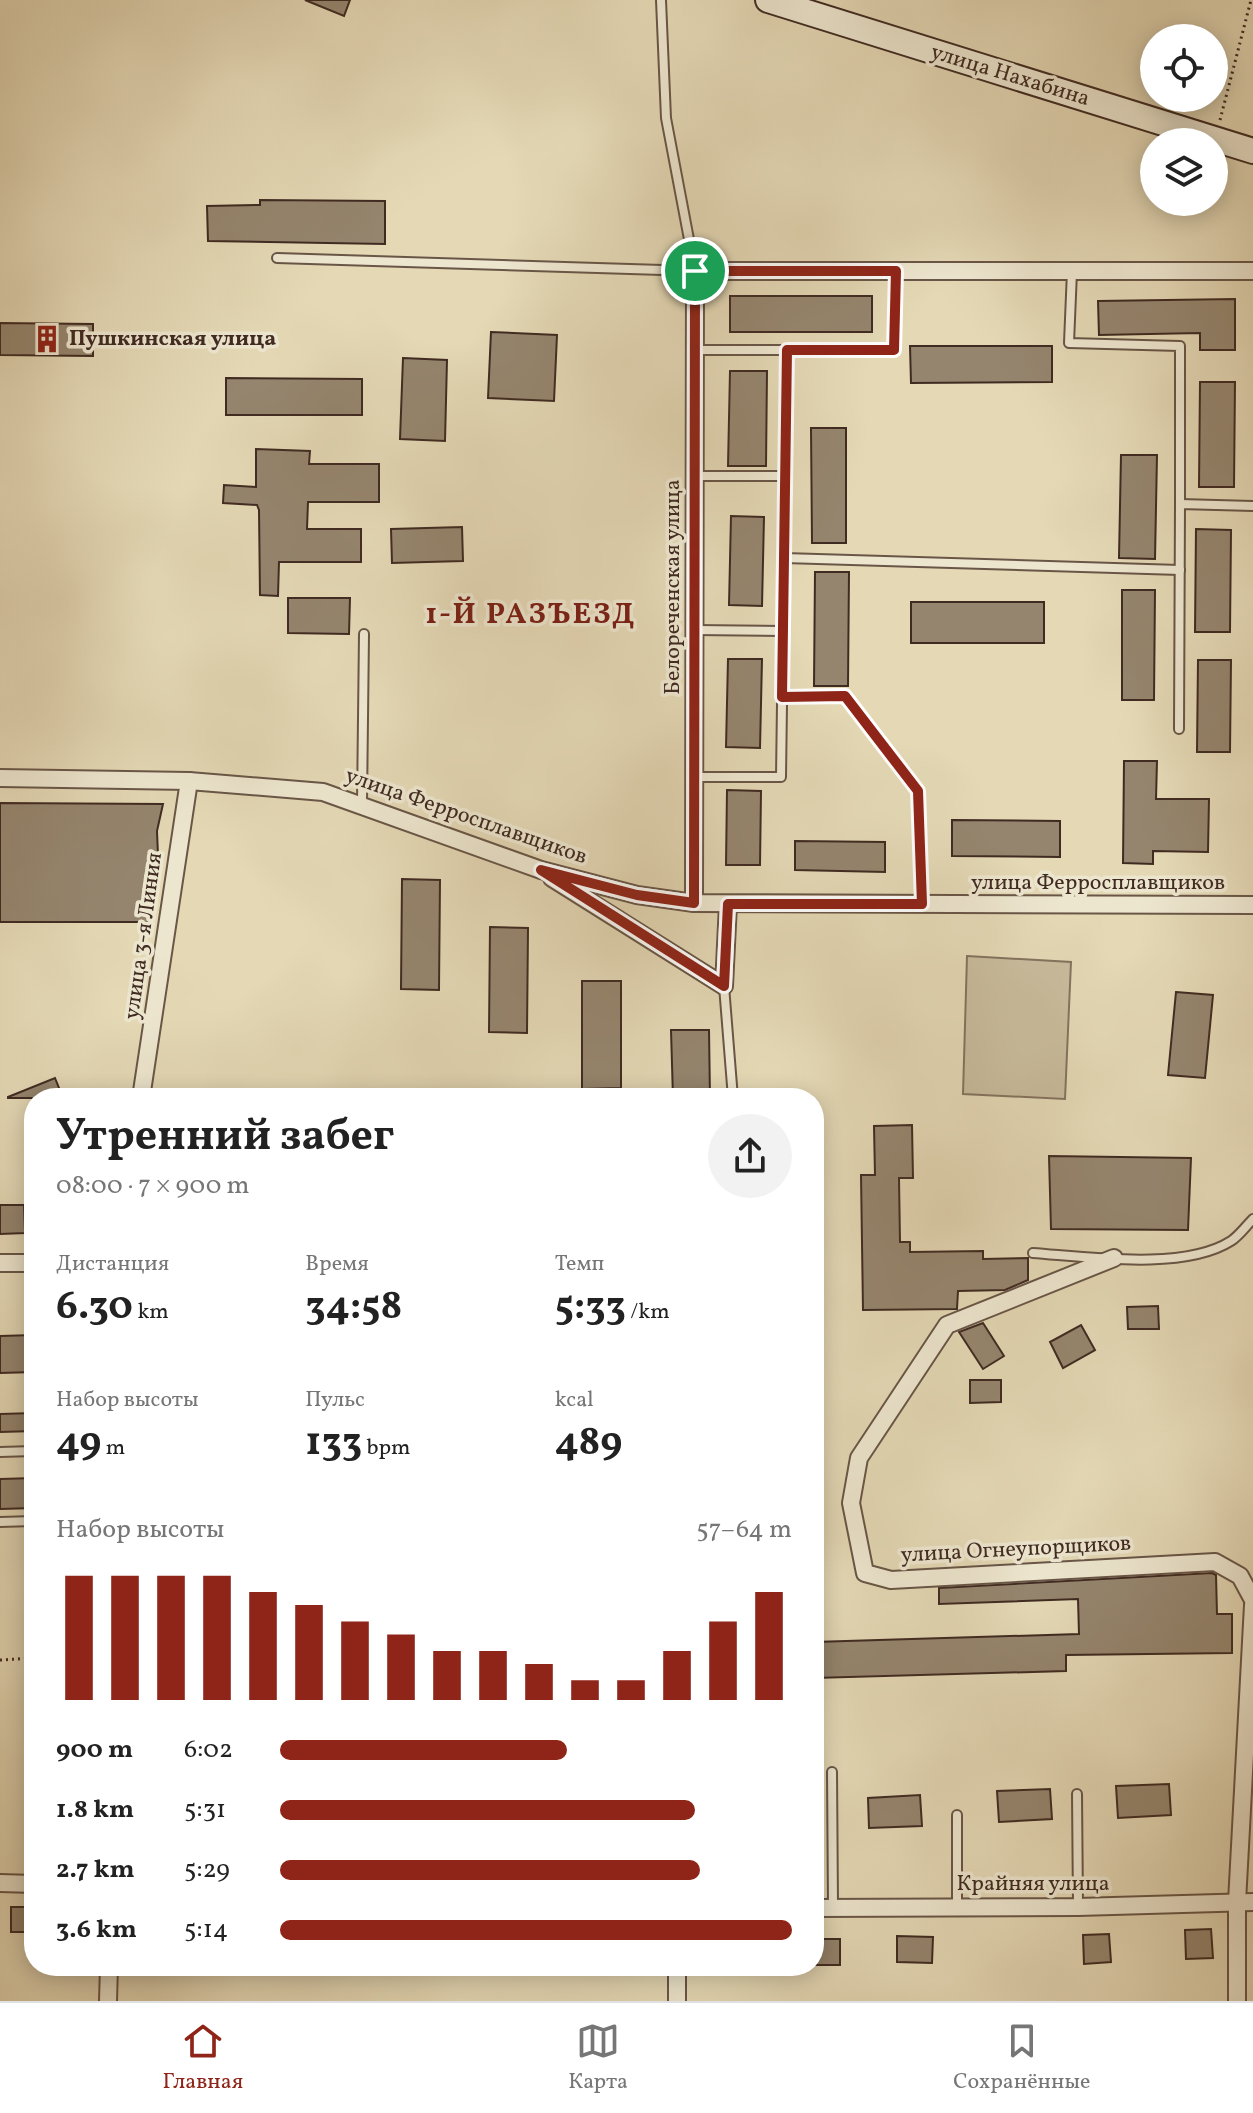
<!DOCTYPE html>
<html lang="ru">
<meta charset="utf-8">
<style>
body{margin:0;font-family:Vollkorn,serif;background:#f2f2f2;color:#222;height:100vh;display:flex;flex-direction:column;font-size:30px;white-space:nowrap}
*{box-sizing:border-box;margin:0}
p{font-size:26px;color:#767676}
.icon{flex:none;width:44px;height:44px;fill:none;stroke:currentColor;stroke-width:2;stroke-linecap:round;stroke-linejoin:round}
.map{position:relative;flex:1;overflow:hidden}
.side{position:absolute;left:24px;top:1088px;width:800px;height:888px;display:flex;flex-direction:column;background:#fff;border-radius:32px;box-shadow:0 4px 20px #0003}
.side>*{flex:none}
.buttons{position:absolute;left:1140px;top:24px;display:grid;gap:16px}
.buttons a{display:grid;place-items:center;width:88px;height:88px;border-radius:50%;background:#fff;box-shadow:0 4px 20px #0003;font-size:40px}
.pin{position:absolute;display:grid;place-items:center;width:68px;height:68px;color:#fff;margin:-34px;border:4px solid #fff;border-radius:50%;box-shadow:0 2px 8px #0007}
.round{display:grid;place-items:center;flex:none;width:84px;height:84px;border-radius:42px;background:#f2f2f2}
.head{display:flex;align-items:center;justify-content:space-between;height:136px;padding:0 32px}
h1{font-size:44px;font-weight:700;line-height:60px}
.figures{display:grid;grid-template-columns:repeat(3,1fr);gap:12px;height:136px;padding:8px 32px}
.figures div{display:grid;align-content:center}
.figures b{font-size:40px;font-weight:700}
.figures small{font-size:22px;font-weight:400}
.figures p{font-size:22px}
.chart{height:224px;padding:16px 32px}
.chart p{display:flex;justify-content:space-between}
.chart svg{width:100%;height:144px;margin-top:8px;stroke:#8f2418;stroke-width:6}
ul{padding:0 32px;list-style:none;font-size:26px}
li{display:grid;grid-template-columns:128px 96px 1fr;align-items:center;height:60px}
li i{height:20px;border-radius:10px;background:#8f2418}
.menu{display:flex;justify-content:space-around;align-items:center;height:112px;border-top:2px solid #e0e0e0;background:#fff;font-size:22px;color:#767676}
.menu a{display:grid;justify-items:center;gap:4px}
.menu .on{color:#8f2418}
.map>svg:first-child{display:block}
.green{fill:#c8bb9c;stroke:#84735f;stroke-width:2}
.building{fill:#95856e;stroke:#402b22;stroke-width:2}
.lines{fill:none;stroke-linecap:round;stroke-linejoin:round}
.service-casing{stroke:#695647;stroke-width:12}
.minor-casing{stroke:#695647;stroke-width:20}
.secondary-casing{stroke:#402b22;stroke-width:28}
.path{stroke:#402b22;stroke-width:3;stroke-dasharray:2 4;stroke-linecap:butt}
.service{stroke:#ede6cf;stroke-width:8}
.minor{stroke:#ede6cf;stroke-width:16}
.secondary{stroke:#ede6cf;stroke-width:24}
.route-casing{stroke:#fff;stroke-width:16}
.route{stroke:#8f2418;stroke-width:10}
.labels{text-anchor:middle;dominant-baseline:central;stroke-width:7;stroke-linejoin:round;paint-order:stroke}
.street-label{font-size:22px;fill:#402b22;stroke:#ede6cf}
.poi-label{font-size:22px;font-weight:bold;fill:#402b22;stroke:#ede6cf;text-anchor:start}
.district-label{font-size:30px;font-weight:bold;letter-spacing:2px;fill:#7a1f14;stroke:#ede6cf}
</style>
<div class="map">
<svg width="1253" height="2001" viewBox="0 0 1253 2001">
<rect width="100%" height="100%" fill="#e4d8b5"/>
<filter id="stains"><feTurbulence type="fractalNoise" baseFrequency=".0025" numOctaves="4"/><feColorMatrix values="0 0 0 0 .2 0 0 0 0 .09 0 0 0 0 .02 0 0 0 .5 -.17"/></filter>
<radialGradient id="worn" r=".72"><stop offset=".6" stop-color="#630" stop-opacity="0"/><stop offset="1" stop-color="#630" stop-opacity=".3"/></radialGradient>
<path class="green" d="M967,956L1071,962L1065,1099L963,1094Z"/>
<g class="building">
<path d="M305,0H350L344,16Z"/>
<path d="M260,200L385,201V244L208,241L207,206L260,205Z"/>
<rect x="730" y="296" width="142" height="36"/>
<path d="M1235,299V350H1200V333L1099,335L1098,301Z"/>
<path d="M0,323L93,324V356L0,355Z"/>
<path d="M491,332L557,335L554,401L488,398Z"/>
<path d="M910,346H1052V382L911,383Z"/>
<path d="M403,358L447,360L445,441L400,439Z"/>
<path d="M730,371H767L766,466H728Z"/>
<path d="M226,378L362,379V415H226Z"/>
<path d="M1200,382H1235L1234,487H1199Z"/>
<path d="M811,428H846V543H812Z"/>
<path d="M256,449L310,451L309,464H379V502H308L307,529H361V562H279L278,596L260,595L259,510L257,505L223,503L224,485L256,487Z"/>
<path d="M1121,455H1157L1155,559L1119,558Z"/>
<path d="M731,516L764,517L762,606L729,605Z"/>
<path d="M462,527L463,561L392,563L391,529Z"/>
<path d="M1196,529L1231,530L1230,632H1195Z"/>
<path d="M815,572H849L848,686H814Z"/>
<path d="M1122,590H1155L1154,700H1122Z"/>
<path d="M288,598H350L349,634L288,633Z"/>
<rect x="911" y="602" width="133" height="41"/>
<path d="M728,659H762L760,748L726,747Z"/>
<path d="M1198,660H1231L1230,752H1197Z"/>
<path d="M1124,761H1157L1156,799H1209L1208,852L1153,851V864L1123,863Z"/>
<path d="M727,790L761,791L760,865H726Z"/>
<path d="M0,803L163,804L157,831L159,879H149L151,922H0Z"/>
<path d="M952,820L1060,821V857L952,856Z"/>
<path d="M795,841L885,842V872L795,870Z"/>
<path d="M402,879L440,880L439,990L401,989Z"/>
<path d="M490,927L528,928L527,1033L489,1032Z"/>
<path d="M582,981H621V1088L582,1089Z"/>
<path d="M1176,992L1213,995L1205,1078L1168,1075Z"/>
<path d="M671,1030H709L710,1098H673Z"/>
<path d="M55,1078L63,1098H8V1097Z"/>
<path d="M912,1125L913,1178H899L900,1242H910V1252L983,1251V1259L1028,1258V1280L1005,1290L958,1291L957,1309L863,1310L861,1175H875L874,1126Z"/>
<path d="M1049,1156L1191,1158L1188,1230L1051,1229Z"/>
<path d="M0,1205H24L25,1233L0,1234Z"/>
<path d="M1158,1306L1159,1329H1128L1127,1307Z"/>
<path d="M983,1323L1004,1356L983,1369L959,1332Z"/>
<path d="M1081,1325L1095,1350L1063,1368L1050,1342Z"/>
<path d="M34,1335V1372L0,1373V1336Z"/>
<path d="M970,1380H1001V1402L970,1403Z"/>
<path d="M34,1413V1431L0,1432V1414Z"/>
<path d="M34,1478V1508L0,1509V1479Z"/>
<path d="M1212,1573L1216,1575L1217,1614H1232V1653L1066,1655V1671L814,1678V1642L1079,1634L1078,1599L939,1604V1588Z"/>
<path d="M1169,1784L1171,1815L1118,1818L1116,1786Z"/>
<path d="M1050,1789L1052,1819L999,1822L997,1791Z"/>
<path d="M920,1795L922,1826L869,1828L868,1798Z"/>
<rect x="11" y="1907" width="23" height="25"/>
<path d="M1211,1929L1213,1958L1186,1959L1185,1930Z"/>
<path d="M1109,1934L1111,1962L1084,1964L1083,1935Z"/>
<path d="M897,1936L933,1937L932,1963L897,1962Z"/>
<rect x="814" y="1939" width="26" height="26"/>
</g>
<g class="lines">
<defs>
<g id="service">
<path d="M277,258L695,271L666,118L661,0"/>
<path d="M1072,271L1069,343L1180,346V504"/>
<path d="M695,350H894L896,272"/>
<path d="M785,476L787,350"/>
<path d="M784,558L1180,570"/>
<path d="M695,630L783,631L785,476H695"/>
<path d="M1179,729L1180,504L1253,506"/>
<path d="M694,777H781L783,631"/>
<path d="M918,791L922,903"/>
<path d="M362,803L364,634"/>
<path d="M724,986L733,1098"/>
<path d="M1033,1253C1088,1257 1184,1271 1231,1241C1239,1236 1246,1226 1253,1219"/>
<path d="M0,1452L34,1451"/>
<path d="M0,1522L34,1521"/>
<path d="M832,1772L833,1907"/>
<path d="M1077,1794L1078,1906"/>
<path d="M957,1907V1815"/>
</g>
<g id="minor">
<path d="M0,778L189,781L323,792L541,870L637,895L694,903L1253,905"/>
<path d="M552,878L724,986L728,904"/>
<path d="M694,903L695,271H1253"/>
<path d="M141,1098L189,781"/>
<path d="M1114,1258L947,1325L859,1458L851,1503L865,1573L891,1580L1215,1562L1240,1576L1253,1600"/>
<path d="M0,1263H34"/>
<path d="M0,1883L34,1884"/>
<path d="M814,1908L1078,1907L1253,1902"/>
<path d="M108,2001L109,1966"/>
<path d="M677,2001V1966"/>
<path d="M1237,2001V1902L1253,1605"/>
</g>
<path id="secondary" d="M768,0L1253,151"/>
</defs>
<use href="#service" class="service-casing"/>
<use href="#minor" class="minor-casing"/>
<use href="#secondary" class="secondary-casing"/>
<g class="path">
<path d="M1220,120L1251,0"/>
<path d="M794,697L845,696L912,783"/>
<path d="M0,1660L34,1658"/>
</g>
<use href="#service" class="service"/>
<use href="#minor" class="minor"/>
<use href="#secondary" class="secondary"/>
</g>
<g class="lines">
<defs>
<path id="route" d="M695,271H896L894,350H787L782,697L845,696L918,791L922,904H728L724,986L541,870L637,895L694,903Z"/>
</defs>
<use href="#route" class="route-casing"/>
<use href="#route" class="route"/>
</g>
<defs>
<symbol id="building-bare" viewBox="-9 -9 18 18"><path d="M-4-6H4V6H1V3H-1V6H-4ZM-2.5-4.3h1.7v1.8h-1.7ZM.8-4.3h1.7v1.8H.8ZM-2.5-1h1.7V.8h-1.7ZM.8-1h1.7V.8H.8Z" fill="#8f2418" stroke="#ede6cf" stroke-width="2.5" paint-order="stroke"/></symbol>
</defs>
<g fill-rule="evenodd">
<use href="#building-bare" x="27" y="319" width="40" height="40"/>
</g>
<g class="labels">
<g class="street-label">
<text transform="translate(1010 76) rotate(17)">улица Нахабина</text>
<text transform="translate(673 587) rotate(-90)">Белореченская улица</text>
<text transform="translate(466 817) rotate(19)">улица Ферросплавщиков</text>
<text x="1098" y="883">улица Ферросплавщиков</text>
<text transform="translate(144 936) rotate(-82)">улица 3-я Линия</text>
<text transform="translate(1016 1550) rotate(-3)">улица Огнеупорщиков</text>
<text x="1033" y="1884">Крайняя улица</text>
</g>
<g class="poi-label">
<text x="69" y="339">Пушкинская улица</text>
</g>
<g class="district-label">
<text x="531" y="615">1-Й РАЗЪЕЗД</text>
</g>
</g>
<rect width="100%" height="100%" filter="url(#stains)"/>
<rect width="100%" height="100%" fill="url(#worn)"/>
</svg>
<div class="buttons">
<a><svg class="icon" aria-label="locate" viewBox="0 0 24 24"><circle cx="12" cy="12" r="6"/><path d="M12 2v4M12 18v4M2 12h4M18 12h4"/></svg></a>
<a><svg class="icon" aria-label="layers" viewBox="0 0 24 24"><path d="M12 4l9 5-9 5-9-5zM3 14l9 5 9-5"/></svg></a>
</div>
<div class="pin" style="left:695px;top:271px;background:#1e9e55"><svg class="icon" aria-label="arrive" viewBox="0 0 24 24"><path d="M6 21V4h12l-3 4 3 4H6"/></svg></div>
<section class="side">
<div class="head"><div><h1>Утренний забег</h1><p>08:00 · 7 × 900 m</p></div><a class="round"><svg class="icon" aria-label="share" viewBox="0 0 24 24"><path d="M12 15V3M7 8l5-5 5 5M5 13v7h14v-7"/></svg></a></div>
<div class="figures">
<div><p>Дистанция</p><b>6.30<small> km</small></b></div>
<div><p>Время</p><b>34:58</b></div>
<div><p>Темп</p><b>5:33<small> /km</small></b></div>
</div>
<div class="figures">
<div><p>Набор высоты</p><b>49<small> m</small></b></div>
<div><p>Пульс</p><b>133<small> bpm</small></b></div>
<div><p>kcal</p><b>489</b></div>
</div>
<div class="chart"><p><span>Набор высоты</span>57–64 m</p>
<svg viewBox="0 0 160 44" preserveAspectRatio="none"><path d="M5 44V6M15 44V6M25 44V6M35 44V6M45 44V11M55 44V15M65 44V20M75 44V24M85 44V29M95 44V29M105 44V33M115 44V38M125 44V38M135 44V29M145 44V20M155 44V11"/></svg>
</div>
<ul>
<li><b>900 m</b>6:02<i style="width:56%"></i></li>
<li><b>1.8 km</b>5:31<i style="width:81%"></i></li>
<li><b>2.7 km</b>5:29<i style="width:82%"></i></li>
<li><b>3.6 km</b>5:14<i style="width:100%"></i></li>
</ul>
</section>
</div>
<nav class="menu">
<a class="on"><svg class="icon" aria-label="home" viewBox="0 0 24 24"><path d="M3 11l9-7 9 7M6 9v11h12V9"/></svg>Главная</a>
<a><svg class="icon" aria-label="map" viewBox="0 0 24 24"><path d="M3 6l6-2 6 2 6-2v14l-6 2-6-2-6 2zM9 4v14M15 6v14"/></svg>Карта</a>
<a><svg class="icon" aria-label="saved" viewBox="0 0 24 24"><path d="M7 4h10v16l-5-4-5 4z"/></svg>Сохранённые</a>
</nav>
